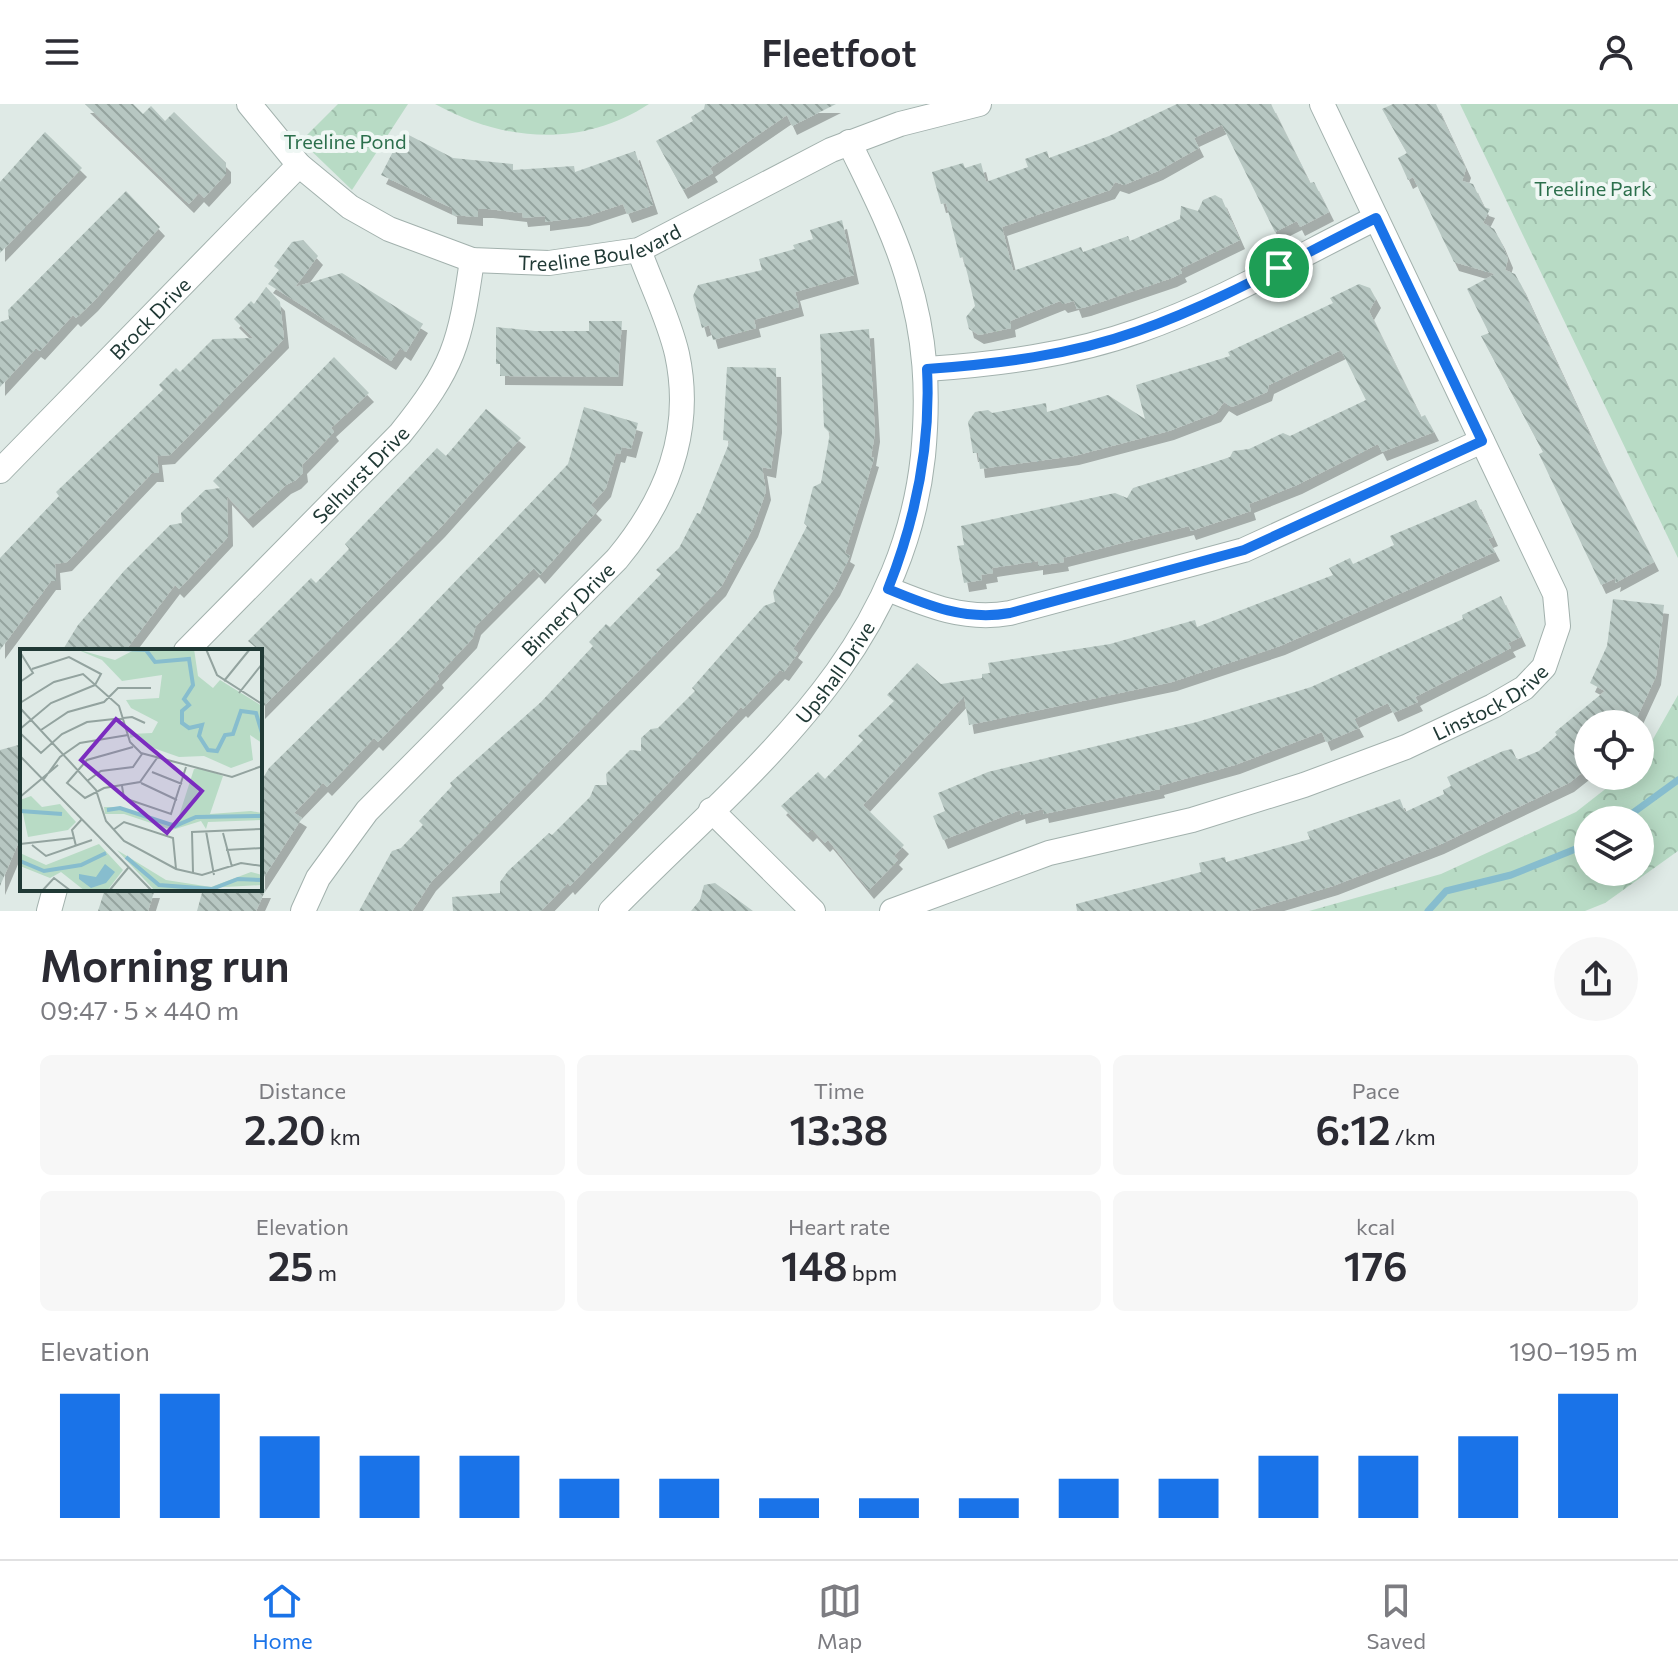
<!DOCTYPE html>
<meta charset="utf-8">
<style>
body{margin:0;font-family:Commissioner,sans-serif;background:#f7f7f7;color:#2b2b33;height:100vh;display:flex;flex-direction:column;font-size:30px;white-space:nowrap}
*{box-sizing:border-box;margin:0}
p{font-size:26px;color:#7c7c81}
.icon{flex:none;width:44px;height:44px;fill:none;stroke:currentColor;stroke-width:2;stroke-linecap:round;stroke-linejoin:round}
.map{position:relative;height:807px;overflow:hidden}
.panel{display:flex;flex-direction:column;background:#fff;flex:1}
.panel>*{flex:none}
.buttons{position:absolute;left:1574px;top:606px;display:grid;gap:16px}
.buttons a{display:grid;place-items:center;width:80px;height:80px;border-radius:50%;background:#fff;box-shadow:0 4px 20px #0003;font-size:40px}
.pin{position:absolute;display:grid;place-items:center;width:68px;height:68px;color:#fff;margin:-34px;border:4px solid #fff;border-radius:50%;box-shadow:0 2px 8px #0007}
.round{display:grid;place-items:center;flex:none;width:84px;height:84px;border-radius:42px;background:#f7f7f7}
.summary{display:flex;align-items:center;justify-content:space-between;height:136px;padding:0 40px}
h1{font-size:44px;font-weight:600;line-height:60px}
.metrics{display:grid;grid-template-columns:repeat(3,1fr);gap:12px;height:136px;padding:8px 40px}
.metrics div{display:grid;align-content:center;border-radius:12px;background:#f7f7f7;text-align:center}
.metrics b{font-size:40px;font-weight:600}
.metrics small{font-size:22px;font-weight:400}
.metrics p{font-size:22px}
.chart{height:224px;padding:16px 40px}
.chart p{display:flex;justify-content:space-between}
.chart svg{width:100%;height:144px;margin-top:8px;stroke:#1a73e8;stroke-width:6}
header{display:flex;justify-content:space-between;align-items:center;height:104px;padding:0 40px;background:#fff;font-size:36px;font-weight:600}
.dock{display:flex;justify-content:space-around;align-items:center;height:112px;border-top:2px solid #e1e1e2;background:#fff;font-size:22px;color:#7c7c81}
.dock a{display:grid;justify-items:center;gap:4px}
.dock .selected{color:#1a73e8}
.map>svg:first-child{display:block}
.forest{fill:url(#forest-crowns);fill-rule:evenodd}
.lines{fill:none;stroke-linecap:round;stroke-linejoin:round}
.stream{stroke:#87bdce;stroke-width:7}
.building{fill:url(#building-back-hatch);filter:url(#shadow)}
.minor-casing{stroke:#a2b1ad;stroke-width:26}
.minor{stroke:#fff;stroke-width:24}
.route-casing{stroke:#fff;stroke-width:16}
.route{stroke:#1a73e8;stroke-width:10}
.labels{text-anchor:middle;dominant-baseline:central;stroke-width:8;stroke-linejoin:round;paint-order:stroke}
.park-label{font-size:20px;fill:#2c6f4c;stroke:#eff7f4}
.street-label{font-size:20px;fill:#203935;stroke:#eff7f4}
.inset-river{fill:none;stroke:#87bdce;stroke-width:4}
.inset-road{fill:none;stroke:#93a39f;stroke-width:2}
.view{fill:#7b2cbf;fill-opacity:0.15;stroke:#7b2cbf;stroke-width:4}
.inset-edge{fill:none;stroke:#203935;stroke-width:4}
</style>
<header><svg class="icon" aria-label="menu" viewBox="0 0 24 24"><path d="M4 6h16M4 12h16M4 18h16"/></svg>Fleetfoot<svg class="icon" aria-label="person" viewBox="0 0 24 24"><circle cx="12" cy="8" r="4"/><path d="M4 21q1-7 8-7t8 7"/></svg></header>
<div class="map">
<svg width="1678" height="807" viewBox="0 0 1678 807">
<defs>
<pattern id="forest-crowns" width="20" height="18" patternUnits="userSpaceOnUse" patternTransform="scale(2)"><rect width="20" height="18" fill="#b8dbc5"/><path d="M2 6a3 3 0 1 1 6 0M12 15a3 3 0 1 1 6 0" fill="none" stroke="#9ebdaa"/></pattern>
<pattern id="building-back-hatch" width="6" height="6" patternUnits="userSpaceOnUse" patternTransform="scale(2)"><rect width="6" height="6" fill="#b7c7c2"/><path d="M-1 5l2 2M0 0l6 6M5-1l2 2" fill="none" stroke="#94a39e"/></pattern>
<filter id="shadow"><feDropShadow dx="5" dy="9" stdDeviation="0" flood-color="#0004"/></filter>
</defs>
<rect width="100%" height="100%" fill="#dfeae6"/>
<g class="forest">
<path d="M338,0H408L352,86L301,37Z"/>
<path d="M435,0H649C581,44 504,38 435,0Z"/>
<path d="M1460,0H1678V454Z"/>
<path d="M1678,591V747L1605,799L1585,807H1309L1441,770L1576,708L1622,672H1640V658ZM1640,716V768H1588V716Z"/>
</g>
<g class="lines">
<g class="stream">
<path d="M1623,716L1678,676"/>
<path d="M1428,807L1446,787L1511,771L1588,740"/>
</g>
</g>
<g class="building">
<path d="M85,0H133L143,10L151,2L165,17L174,8L226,59V70L204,94L199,89L189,100Z"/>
<path d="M705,0H836L792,22L787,11L710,64L713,69L683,86L656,37L693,17L691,13L704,5Z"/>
<path d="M1177,0H1271L1310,79L1314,78L1329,108L1300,123L1297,117L1275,128L1222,21L1194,34L1199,44L1158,67L1124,81L1115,78L1110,86L1002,123L1013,167L1081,143L1083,148L1128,132L1130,137L1180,115L1181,102L1198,107L1203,96L1215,91L1222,95L1240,136L1180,165L1182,169L1172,174L1086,203L1077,205L1074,197L1063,200L1060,197L1010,217L1011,224L979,231L969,225L966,213L975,202L968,172L963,153L960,154L946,99L941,100L932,68L963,59L965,64L981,59L986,78L1028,63L1025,55L1047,47L1049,54L1109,32Z"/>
<path d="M1393,0H1436L1466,65L1462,77L1473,80L1484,103L1490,105L1483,119L1494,125L1500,136L1508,155L1505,166L1515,170L1521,181L1599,350L1654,458L1615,479L1616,474L1601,481L1539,350L1543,348L1481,232L1489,229L1467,185L1495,170L1454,158L1413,73L1408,76L1398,54L1407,49L1382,5Z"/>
<path d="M45,28L82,64L0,149V78Z"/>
<path d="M403,28L453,54L513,60V66L574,62L575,68L635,47L653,101L627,110L623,100L584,113L545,118V112L523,114L522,109L488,105H478V113L452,111V104L381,71Z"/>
<path d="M126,87L160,123L93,198L76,214L73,211L40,247L36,244L0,283V218L9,215L8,206Z"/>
<path d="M842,116L854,171L795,188L799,203L754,216L756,224L713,236L709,221L702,224L693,192L698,181L762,166L759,155L795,145L793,141L813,135L810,126Z"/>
<path d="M303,136L318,152L295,183L342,169L423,220L406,248L400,244L391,257L268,180L279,166L274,162L292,138Z"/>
<path d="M1359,180L1370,184L1376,195L1369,207L1421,313L1425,311L1434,328L1382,348L1378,340L1297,381L1249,400L1251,407L1191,427L1189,422L1063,454L1064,458L1038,462V457L992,464L993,469L981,471L982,476L964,479L957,442L964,441L961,422L1115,389L1127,394L1133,384L1209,360L1230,353L1233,347L1249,345L1283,329L1290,332L1366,296L1341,246L1269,281L1267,288L1232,303L1224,298L1216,309L1169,327L1074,352L980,365L978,349H973L968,318L975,308L988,306L992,309L1046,299L1047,308L1108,291L1145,315L1136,281L1230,252L1228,248L1333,199L1330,194Z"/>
<path d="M266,183L280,198L284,235L170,351L157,352L159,369H152L67,458L55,460L56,477H51L0,546V454L59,392L56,388L163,286L159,281L176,264L180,268L213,235L253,234L234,215L251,197L254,200Z"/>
<path d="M589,217H622L618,273L500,272V260H496V223L535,227H589Z"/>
<path d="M869,225L875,329L871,353L874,354L845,449L850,452L835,483L793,545L798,549L784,568L780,566L743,605L741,603L570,782L568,779L541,807H453L452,793L500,789V778L508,767L549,729L552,731L590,693L595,681H607L606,670L630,646L641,647V634L651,625L658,624L695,587L692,584L764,502L775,498L773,488L807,422L804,419L813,383L821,379L830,329L824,323L820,230Z"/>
<path d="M334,253L369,289L331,324L334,328L302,361L303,369L296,376L286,381L248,415L227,392L228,433L179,485L175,481L125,547H62L78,521L124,467L170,421L182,419L181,409L205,386L220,384L213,377Z"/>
<path d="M727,263L776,264L777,320L771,365L762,363L766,387L763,396L753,424L721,483L431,778L412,807H359L392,747L401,744L423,721L419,717L452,682L450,679L541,598L593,542L589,538L606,520L610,523L661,470L656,466L679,444L697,409L700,410L730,337L723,336Z"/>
<path d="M584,303L638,319L631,345L622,343L620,350L616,349L606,384L591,401L597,407L540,471L534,464L476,522L472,535L437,572L439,575L378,638L374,634L327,683L323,679L294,709L302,714L260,779V679L269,664L399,536L568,360Z"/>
<path d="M486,305L521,334L440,424L260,606V547L248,537L311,474L316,479L349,445L345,440L437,344L446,352Z"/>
<path d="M1476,396L1493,433L1488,435L1495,448L1280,542L1172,578L969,621L964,592L863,701L904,741L894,752L898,756L869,786L828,736L825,739L812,725L808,729L781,702L818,668L825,675L863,636L858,632L894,597L887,591L917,559L941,580L982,574V570L990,569L988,559L1110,540L1195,516L1197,523L1333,471L1329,464L1350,454L1353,460L1394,441L1390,432Z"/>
<path d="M1501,492L1521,533L1508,539L1511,544L1415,593L1418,598L1393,609L1388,599L1354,615L1359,624L1326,638L1322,628L1235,661L1159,682L1160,685L1044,710L1043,705L1021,711L1020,706L943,736L933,712L945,707L938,689L988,668L1197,618L1311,583L1463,515L1462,511Z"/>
<path d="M1613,495L1664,501L1656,572L1634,620H1588V664L1569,679L1439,741L1333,782L1249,807H1077L1076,800L1201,768L1199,759L1225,753L1226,758L1310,735L1307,728L1400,695L1405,708L1444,690L1443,686L1451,682L1447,673L1503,647L1512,645L1517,656L1539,647L1557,631L1555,628L1605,587L1590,579L1607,542Z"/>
<path d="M22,640V730L0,782V646Z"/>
<path d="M715,779L753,807H691L700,796L704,781Z"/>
<path d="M105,785H155L148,807H98Z"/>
<path d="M203,785H266L256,807H197Z"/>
</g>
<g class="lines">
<defs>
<g id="minor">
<path id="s1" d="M249,0L299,61L350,103L389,125L472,156L549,159L639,146L831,46L900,20L979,0"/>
<path d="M927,265C997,260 1071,251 1138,227C1221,198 1297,153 1376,114"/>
<path id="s2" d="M0,367L299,61"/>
<path d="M888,485C929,502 966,517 1010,509L1244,446L1482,337"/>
<path id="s3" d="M186,547L400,330C454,263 460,240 472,156"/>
<path d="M711,706L813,807"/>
<path d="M49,807L55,785"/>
<path id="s4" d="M303,807L318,774L367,707L617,455C666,396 694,329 677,250C669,215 651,180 639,146"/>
<path id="s5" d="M611,807C745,670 901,556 923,352C929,289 926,233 907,172C893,125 870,82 849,38"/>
<path id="s6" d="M892,807L1049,749L1192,716L1304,681L1406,643L1493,602L1524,584L1544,563L1558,522L1555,490L1322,0"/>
</g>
</defs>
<use href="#minor" class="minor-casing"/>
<use href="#minor" class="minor"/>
</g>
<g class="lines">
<defs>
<path id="route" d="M1376,114L1482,337L1244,446L1010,509C966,517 929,502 888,485C916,414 931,341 927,265C998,260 1071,251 1138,227C1221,198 1297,153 1376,114Z"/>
</defs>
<use href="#route" class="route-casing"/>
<use href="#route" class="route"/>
</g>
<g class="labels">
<g class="park-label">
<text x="345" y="37">Treeline Pond</text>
<text x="1593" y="84">Treeline Park</text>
</g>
<g class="street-label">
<text stroke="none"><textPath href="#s1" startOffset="408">Treeline Boulevard</textPath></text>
<text stroke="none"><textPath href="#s2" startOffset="214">Brock Drive</textPath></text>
<text stroke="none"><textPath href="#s3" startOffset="248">Selhurst Drive</textPath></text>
<text stroke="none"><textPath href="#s4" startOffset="404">Binnery Drive</textPath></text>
<text stroke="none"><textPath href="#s5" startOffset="328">Upshall Drive</textPath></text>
<text stroke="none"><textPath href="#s6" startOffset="636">Linstock Drive</textPath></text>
</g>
</g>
<g transform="translate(20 545)">
<rect width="242" height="242" fill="#dfeae6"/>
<path d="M56,0L95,11L116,0H174L178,27L193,39L200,31L242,57V94L230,86L233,111L211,119L184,107L159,108L125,96L117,87L110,89V85L132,84L138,73L111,59L106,51L139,49L142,26L102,32L82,11ZM181,119L203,127L190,165L231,162L242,164V171L188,173L186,180L181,172L152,181L104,165H85L84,158H100L146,174L157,173L174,120ZM11,147L22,158L40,155L56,173L48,181L8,188L0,151ZM79,195L103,221L87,242H65L41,223L30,229L0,217V204L26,216ZM97,201L146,231L191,238L231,223L242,226V236L135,242Z" fill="#b8dbc5"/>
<path d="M85,215L95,223L86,234L71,239L59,230V225L76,228Z" fill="#87bdce"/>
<path class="inset-river" d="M103,0L126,1L135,13L169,10L173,36L164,50L169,56L162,62V74L169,79L182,76L179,87L188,101L197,102L205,86L213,85L221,62L236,64L242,84M87,161L100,159L155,177L176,168L242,167M0,162L42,165M106,208L139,236L192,240L218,230L242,231M0,212L24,222L61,216L86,204"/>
<path class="inset-road" d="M186,0L197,26L242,55M0,3L13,24L0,33M12,20L49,8L81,25L75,36M204,32L230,0M219,44L242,15M0,54L34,33L63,25L99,57L110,93L121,104L212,128L242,117M0,59L76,141L86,172L104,192L156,220L182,226L221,214L242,217M0,80L31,54L75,36M21,81L48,63L84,53L98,39H131M0,84L21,104L42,85L67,73L112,68L125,74M113,98L67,111L47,134L65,149L84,139L120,133L137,109M0,107L132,242M132,123L162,135M24,130L40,108L60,94L108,86M67,132L81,122L113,118L122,105M121,134L157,151M102,137L104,149L151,165L166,118M0,148L38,116M93,181L104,173L153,189L156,220M186,182L194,226M203,184L212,218M0,195L53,189M12,196L26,207L72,191M56,197L52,181L62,170M206,201L242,199M173,223L172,183L242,180M22,242L34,229L51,242M89,242L108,219"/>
<path class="view" d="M96,70L182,142L147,184L61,111Z"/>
<rect width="242" height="242" class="inset-edge"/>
</g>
</svg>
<div class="buttons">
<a><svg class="icon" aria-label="locate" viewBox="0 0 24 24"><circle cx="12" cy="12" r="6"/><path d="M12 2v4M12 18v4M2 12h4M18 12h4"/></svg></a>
<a><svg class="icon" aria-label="layers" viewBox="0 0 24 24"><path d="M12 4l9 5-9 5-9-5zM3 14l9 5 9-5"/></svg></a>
</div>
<div class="pin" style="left:1279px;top:164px;background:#1e9e55"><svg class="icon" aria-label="arrive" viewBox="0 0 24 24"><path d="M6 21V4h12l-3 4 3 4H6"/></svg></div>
</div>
<section class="panel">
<div class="summary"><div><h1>Morning run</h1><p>09:47 · 5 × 440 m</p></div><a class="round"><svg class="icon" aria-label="share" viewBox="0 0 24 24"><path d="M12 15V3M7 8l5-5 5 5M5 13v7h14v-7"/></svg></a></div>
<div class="metrics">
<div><p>Distance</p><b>2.20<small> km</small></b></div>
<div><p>Time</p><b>13:38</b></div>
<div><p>Pace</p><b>6:12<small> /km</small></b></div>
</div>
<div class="metrics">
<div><p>Elevation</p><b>25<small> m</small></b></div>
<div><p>Heart rate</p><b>148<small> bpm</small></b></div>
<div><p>kcal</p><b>176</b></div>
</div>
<div class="chart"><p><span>Elevation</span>190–195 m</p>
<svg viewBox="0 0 160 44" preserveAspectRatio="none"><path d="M5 44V6M15 44V6M25 44V19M35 44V25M45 44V25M55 44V32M65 44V32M75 44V38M85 44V38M95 44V38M105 44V32M115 44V32M125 44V25M135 44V25M145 44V19M155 44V6"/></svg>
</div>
</section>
<nav class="dock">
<a class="selected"><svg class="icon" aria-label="home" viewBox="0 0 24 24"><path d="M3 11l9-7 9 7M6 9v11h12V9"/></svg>Home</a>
<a><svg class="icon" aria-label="map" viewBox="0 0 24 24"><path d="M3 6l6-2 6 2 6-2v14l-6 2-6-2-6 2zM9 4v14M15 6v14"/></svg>Map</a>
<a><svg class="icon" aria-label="saved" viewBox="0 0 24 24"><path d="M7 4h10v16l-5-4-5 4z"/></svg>Saved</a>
</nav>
